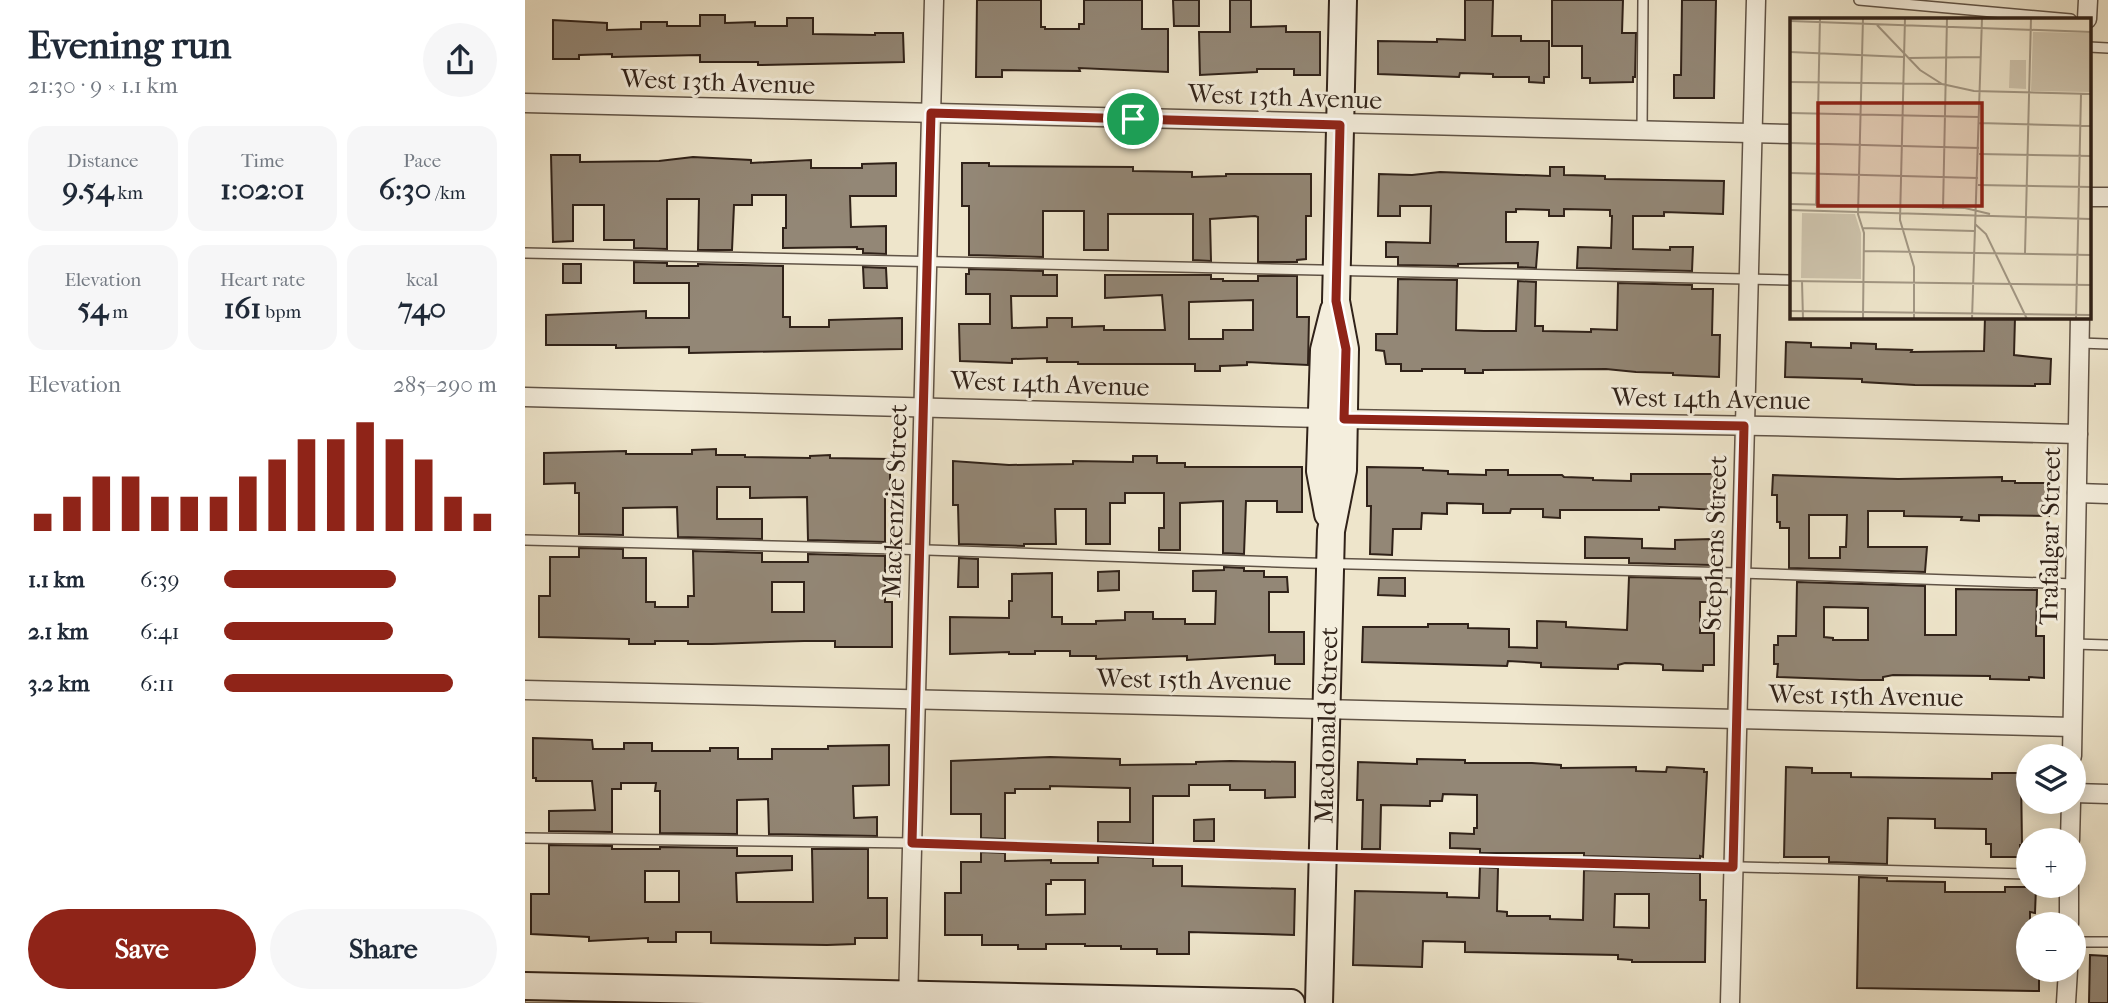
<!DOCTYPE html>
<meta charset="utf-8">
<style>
body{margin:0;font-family:"IM FELL French Canon",serif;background:#f6f6f7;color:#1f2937;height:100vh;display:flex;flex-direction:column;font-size:26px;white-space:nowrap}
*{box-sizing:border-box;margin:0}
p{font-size:23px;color:#747a83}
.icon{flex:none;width:38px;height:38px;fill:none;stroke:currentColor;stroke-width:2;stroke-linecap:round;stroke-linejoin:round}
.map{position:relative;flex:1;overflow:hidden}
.details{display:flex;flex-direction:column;background:#fff;width:525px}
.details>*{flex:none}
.tools{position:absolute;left:1491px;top:744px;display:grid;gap:14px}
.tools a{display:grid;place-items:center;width:70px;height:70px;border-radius:50%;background:#fff;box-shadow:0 4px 18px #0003;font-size:35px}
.pin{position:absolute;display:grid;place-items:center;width:60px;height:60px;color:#fff;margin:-30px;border:4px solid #fff;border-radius:50%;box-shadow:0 2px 7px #0007}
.round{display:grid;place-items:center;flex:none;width:74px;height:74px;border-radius:37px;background:#f6f6f7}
.head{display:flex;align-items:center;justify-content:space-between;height:119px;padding:0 28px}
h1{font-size:38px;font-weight:700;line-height:52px}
.figures{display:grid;grid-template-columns:repeat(3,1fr);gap:10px;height:119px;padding:7px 28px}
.figures div{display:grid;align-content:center;border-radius:18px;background:#f6f6f7;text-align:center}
.figures b{font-size:30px;font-weight:700}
.figures small{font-size:19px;font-weight:400}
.figures p{font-size:19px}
.chart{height:196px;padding:14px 28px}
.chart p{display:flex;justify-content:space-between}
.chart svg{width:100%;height:126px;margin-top:7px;stroke:#8f2418;stroke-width:6}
.cta{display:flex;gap:14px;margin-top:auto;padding:14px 28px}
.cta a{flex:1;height:80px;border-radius:42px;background:#8f2418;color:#fff;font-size:28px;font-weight:700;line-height:80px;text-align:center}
.cta a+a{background:#f6f6f7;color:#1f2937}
ul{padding:0 28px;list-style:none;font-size:23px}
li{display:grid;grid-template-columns:112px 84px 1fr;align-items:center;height:52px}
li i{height:18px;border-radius:9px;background:#8f2418}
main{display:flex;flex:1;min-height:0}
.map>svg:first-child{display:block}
.green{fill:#cec4ad;stroke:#7f7363;stroke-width:2}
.building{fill:#938776;stroke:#302219;stroke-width:2;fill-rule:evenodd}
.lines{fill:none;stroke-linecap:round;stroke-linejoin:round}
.lane-casing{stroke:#605346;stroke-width:12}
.street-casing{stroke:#605346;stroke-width:21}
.secondary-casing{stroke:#302219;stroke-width:30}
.lane{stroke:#f4eedd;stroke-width:9}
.street{stroke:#f4eedd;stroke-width:18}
.secondary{stroke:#f4eedd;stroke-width:26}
.route-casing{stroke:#fff;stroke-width:14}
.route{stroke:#8f2418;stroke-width:9}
.labels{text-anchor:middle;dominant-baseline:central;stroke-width:6;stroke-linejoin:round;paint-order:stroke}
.street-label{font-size:26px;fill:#302219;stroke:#f4eedd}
.inset-road{fill:none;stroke:#a29784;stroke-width:2}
.view{fill:#8f2418;fill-opacity:0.15;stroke:#8f2418;stroke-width:3.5}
.inset-edge{fill:none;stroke:#302219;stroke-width:3.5}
</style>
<main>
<section class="details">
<div class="head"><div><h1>Evening run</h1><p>21:30 · 9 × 1.1 km</p></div><a class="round"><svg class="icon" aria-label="share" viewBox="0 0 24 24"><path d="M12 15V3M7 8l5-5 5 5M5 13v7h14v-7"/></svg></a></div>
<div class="figures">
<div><p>Distance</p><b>9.54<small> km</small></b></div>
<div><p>Time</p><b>1:02:01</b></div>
<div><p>Pace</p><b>6:30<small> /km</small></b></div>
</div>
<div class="figures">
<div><p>Elevation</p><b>54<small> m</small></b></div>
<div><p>Heart rate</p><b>161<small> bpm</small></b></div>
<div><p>kcal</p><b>740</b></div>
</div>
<div class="chart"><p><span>Elevation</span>285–290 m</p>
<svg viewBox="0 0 160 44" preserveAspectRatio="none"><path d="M5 44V38M15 44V32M25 44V25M35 44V25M45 44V32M55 44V32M65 44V32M75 44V25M85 44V19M95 44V12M105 44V12M115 44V6M125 44V12M135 44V19M145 44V32M155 44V38"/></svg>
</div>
<ul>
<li><b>1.1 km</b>6:39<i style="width:63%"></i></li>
<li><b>2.1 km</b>6:41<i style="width:62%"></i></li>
<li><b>3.2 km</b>6:11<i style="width:84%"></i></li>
</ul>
<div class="cta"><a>Save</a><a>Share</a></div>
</section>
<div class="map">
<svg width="1583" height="1003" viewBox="0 0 1583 1003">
<rect width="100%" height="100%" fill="#eee5cb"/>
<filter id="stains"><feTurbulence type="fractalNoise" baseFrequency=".00286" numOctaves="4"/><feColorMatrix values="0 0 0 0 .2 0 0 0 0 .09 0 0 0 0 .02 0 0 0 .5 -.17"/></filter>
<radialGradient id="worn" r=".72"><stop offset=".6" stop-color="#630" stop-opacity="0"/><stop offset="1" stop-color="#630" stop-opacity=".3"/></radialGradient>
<path class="green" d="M29,995L296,1003H0V1000Z"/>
<g class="building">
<path d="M452,0H516V27H520V29H554V24H559V0H617V29H643V72L554,68L555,71L477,70V77H451Z"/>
<path d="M648,0H674V26H649Z"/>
<path d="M705,0H726V27L761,26V32H795V75H769V69H732V72L675,75L674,32H705Z"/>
<path d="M940,0H968L967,36H996V41H1024V77H1019V83L1004,82V77H968V74L935,73L934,77L853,74V41L912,42V39L940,40Z"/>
<path d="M1027,0H1098L1097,33H1111L1110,77H1108V82L1065,83V78H1057V46H1027Z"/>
<path d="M1157,0H1191L1189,98H1149V75H1156Z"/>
<path d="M175,15H200V23L230,22V26H262V18H288V34L350,35V33H378L379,62L233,65V62H175V55L87,57V54L54,55V59H28V20L82,23V30L116,29V22H142V26H175Z"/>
<path d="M26,155H55V162L134,161L168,157L226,160V163L286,160V168H337V164L371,163V196H325L326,227L361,226V254L338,253V249H332V247L258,248V228H261V195H227V205H209L207,250H173L174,199H142V249L109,248V240H79V205H48V241L28,242Z"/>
<path d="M437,163H464V166L608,167V171L667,172V177L701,176V174H786V216H781V259L772,260V262H733V217L730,216L685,219L686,261L668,260V214H583V250H559V211H518V257L444,255V206H437Z"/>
<path d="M1025,167H1039V175L1080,176V179L1199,181L1198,214L1139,212V216H1108V249L1145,250V247H1168L1167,271L1052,268L1053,247L1086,248L1087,216H1085V210L1039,209V216H1024V210L991,209V212H981V242H1013L1011,268L993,267V263L933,264V266L873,265V257H861V242L905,243L906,206H875V216H853L854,174L887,175L915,172L1025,176Z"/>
<path d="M109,262L142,263V266H173V264L258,266V317H265V327H304V320L377,318V349L164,353V347L91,348V345H21V315L121,311V318H164V283H109Z"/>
<rect x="38" y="264" width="18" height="19"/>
<path d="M338,267L361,268L362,288H339Z"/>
<path d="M444,269L518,271V275H532V296H486L487,328L522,327V318H547V327L579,326V330H640L637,295L580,298V275H686V279H698V281H733V276H772V317H784L783,365L722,362V365L695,366V371H670V364H553V362H522V358L487,359V363L435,361L434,324H465V294H441V274H444ZM728,300V330H698V339H664V302Z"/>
<path d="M873,279L932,280L931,330L959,331H991L993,281L1011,282L1010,326H1018V331L1066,332V329L1092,330L1093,283L1167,285V289H1188L1187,335H1195L1194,377L1148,375V373L1111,372L1081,369L958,370V373H940V369H897V371H876V364H861L859,351L851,350V334H872Z"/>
<path d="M1460,317H1490L1489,355L1526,359L1525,384H1510V386L1390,385L1337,382V379L1260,377L1261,342L1286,343V347L1326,348V343L1351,344V349L1387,350L1386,352L1459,351Z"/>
<path d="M191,449V455H220V457L285,458V456L305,455V458L365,459V493H360V542L283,540L282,497L225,498V487H192V519H237V539L153,537L152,507L98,508V535L54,534V493H50V483L19,484V453L101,451V454H167V450Z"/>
<path d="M608,456H632V463H660V467H777V512H752V501H721L719,554L698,553V501L655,503V550H634V528H639V493H600V503H585V544H561V509H530L531,544H499V546L434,544L433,505H428V461L484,465L548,464V461L608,462Z"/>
<path d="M842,467L898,468V470L923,471V474L961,475V470H983V475H1037L1039,477L1068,478V480L1106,481V474H1195L1194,510L1134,507V510H1035V518L1018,517V509H986L985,513H958V504L922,503V514L897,513L896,529H868L867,555L845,554L846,506H842Z"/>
<path d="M1248,475L1373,479L1477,477V481H1490V483H1524V516L1454,515V521L1436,520L1437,517L1379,516V511H1343V547H1402L1400,572L1264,568V528H1255V522H1252V495H1247ZM1284,515H1322L1321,547H1315V558H1284Z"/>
<path d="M1060,537L1117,539V548L1150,549V540L1187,539L1186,565L1104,563V558H1060Z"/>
<path d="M54,548L98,549V558H121V602H130V607H163V596H169L168,551L237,553V562H283V554L360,556V602H367V647H310V641H279L187,644H163V641H130V644H104V639L14,637V596H25V557H54ZM247,582H279V612H247Z"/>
<path d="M434,558L453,559V587H433Z"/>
<path d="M699,567L719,568V571H739V577H762L763,592H744V632H779V664H750V655L662,660V656L571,659V656H545V651H510V654H484V652L425,654V617L484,618V601H487V574L527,573V617H537V624H571V621L600,620V612H628V619H660V624H690L691,591H668V571L699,570Z"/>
<path d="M594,571V590L573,591V572Z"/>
<path d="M1104,577L1186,579L1185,602H1175V633H1189V665H1178V671L1138,670V665L1135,664L1100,663L1093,665V669L1016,667V663L983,661L982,666L837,662L838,627H903V624H943V628L984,629V647L1012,648V621L1041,622V627L1102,630Z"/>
<path d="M854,578H880V596L853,595Z"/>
<path d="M1272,582L1400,586V635H1431V589L1512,590L1511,636H1519V678L1504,677V680L1465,679V676L1368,675L1358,677V680H1335L1252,677L1253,664H1249V645H1253V636H1271ZM1299,607L1343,608V640H1308V638L1299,637Z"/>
<path d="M8,738L67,740L68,749H99V743H127V751H185V748H213V759H247V749H303V746L364,745V785L328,786L329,818L352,817V836L244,834L243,799L212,800V834L135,833V791H130L131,783H96V789H87V832L24,831V811L70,810L67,781H11V778H8Z"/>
<path d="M525,757L595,759V765L671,764V762L705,761L770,762V797L740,798V790H705V785H664V796H628V844L573,842V822H605V788L525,786V789H490V793H480V839L456,838V814H426V761Z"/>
<path d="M892,759L940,760V763H1007L1036,765V768L1111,767V771L1141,772L1142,767L1179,769V772H1182L1178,857L1175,856V859L1059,856V853H955V849L925,848V833L949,834V828H952V795L918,794L917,801H905V806L856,805L855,849H837L838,800H832L833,762L892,764Z"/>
<path d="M1261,767L1287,768V773H1326V777L1467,779V773H1496L1497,845H1495V857H1466V844H1461V829L1410,828V819L1363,818L1362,864L1304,862V857H1259Z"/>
<path d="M689,819V841H669V820Z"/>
<path d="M24,845L87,846V849H135V847L212,848V856H267V870L211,873L212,902H288L287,849H343V898H362V938H330V944L302,945L186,943V932H151V942H123V938L64,941V937L6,934V894H24ZM120,871H154V902H120Z"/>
<path d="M456,852L480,853V861L526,860V863H573V856L628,858V866H657V886L770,889L769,935L664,932V954H632V949H596V946H560V944H521V949H493V945H457V935H420V893H436V862H456ZM526,880H560V914L521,915V884H526Z"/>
<path d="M955,867L973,868L972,911L982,912V916H1025V919L1058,920L1059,870L1175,873V900H1181L1180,962H1107V960L1093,959V955L940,952V942L898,941L897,967L828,965L830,891L922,893V897L954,898ZM1090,894H1124V928L1089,927Z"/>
<path d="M1334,877L1362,878V881L1420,882V892H1480V887H1511L1510,913L1505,912V924H1503V970H1514V991L1332,988Z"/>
<path d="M1565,955L1583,956V1003H1564Z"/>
</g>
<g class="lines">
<defs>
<g id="lane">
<path d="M1334,0L1546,19"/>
<path d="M1564,47L1583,48"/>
<path d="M1117,131L1118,0"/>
<path d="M0,253L1266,280"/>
<path d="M1555,343L1583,344"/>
<path d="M0,540L372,549L783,563L1215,573L1550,584"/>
<path d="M1549,644L1583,645"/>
<path d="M0,838L387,843L773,856L1503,874"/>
<path d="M1549,942H1583"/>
</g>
<g id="street">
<path d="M1562,19L1563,0"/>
<path d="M0,103L1266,134"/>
<path d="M1564,197H1583"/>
<path d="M0,397L797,418"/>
<path d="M819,419L1241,426L1553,434"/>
<path d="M1552,493L1583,494"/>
<path d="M0,690L1547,727"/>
<path d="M1547,756L1555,317"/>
<path d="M1549,793L1583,794"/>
<path d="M1545,840L1546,802"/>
<path d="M1544,924V886"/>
<path d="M383,1003L409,0"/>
<path d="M1205,1003L1231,0"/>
<path d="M1541,1003L1543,970"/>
</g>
<g id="secondary">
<path d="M803,514L795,471L799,350L809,310"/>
<path d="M0,986L766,1003"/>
<path id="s1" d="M794,1003L806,531L818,470L820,349L811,301L818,0"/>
</g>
</defs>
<use href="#lane" class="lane-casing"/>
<use href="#street" class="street-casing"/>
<use href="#secondary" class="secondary-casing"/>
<use href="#lane" class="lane"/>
<use href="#street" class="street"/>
<use href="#secondary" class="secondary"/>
</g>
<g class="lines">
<defs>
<path id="route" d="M406,113L815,125L811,301L821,349L819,419L1219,426L1208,867L773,856L387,843Z"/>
</defs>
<use href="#route" class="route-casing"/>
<use href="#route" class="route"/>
</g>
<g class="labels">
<g class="street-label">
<text transform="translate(193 82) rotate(2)">West 13th Avenue</text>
<text transform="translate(760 97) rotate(2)">West 13th Avenue</text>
<text transform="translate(525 384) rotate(2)">West 14th Avenue</text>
<text transform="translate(1186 399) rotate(1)">West 14th Avenue</text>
<text transform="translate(370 501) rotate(-88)">Mackenzie Street</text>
<text transform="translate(1525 536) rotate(-89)">Trafalgar Street</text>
<text transform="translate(1190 543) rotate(-88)">Stephens Street</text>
<text transform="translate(669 680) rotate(1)">West 15th Avenue</text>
<text transform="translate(1341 696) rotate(1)">West 15th Avenue</text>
<text stroke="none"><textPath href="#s1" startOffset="278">Macdonald Street</textPath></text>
</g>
</g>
<g transform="translate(1265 18)">
<rect width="301" height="301" fill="#eee5cb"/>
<path d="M243,14L301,15V74L241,73ZM220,42H236V71L219,70ZM12,195L65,196L71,215V261L11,260Z" fill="#cec4ad"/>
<path class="inset-road" d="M73,0L68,196L74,215L73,301M115,0L110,202L124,249V301M0,3L301,14M87,7L130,52L152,66M0,34L114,39M119,40L191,39M0,64L152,66L184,73L301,76M0,95L189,99M189,105L301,108M0,125L111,128M113,128L189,130M189,136L301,138M0,155L188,160M188,167L301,169M0,186L175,190L200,196M26,188L30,0M153,191L157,0M0,192L301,201M185,206L196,216L237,301M72,210L184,213M74,233L301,237M235,235L241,0M0,263L301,267M12,263L13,301M0,293L301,297M182,301L192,0M286,301L291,76"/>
<path class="view" d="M28,85H192V188H28Z"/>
<rect width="301" height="301" class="inset-edge"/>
</g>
<rect width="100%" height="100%" filter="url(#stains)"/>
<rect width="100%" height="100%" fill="url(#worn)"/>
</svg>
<div class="tools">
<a><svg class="icon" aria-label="layers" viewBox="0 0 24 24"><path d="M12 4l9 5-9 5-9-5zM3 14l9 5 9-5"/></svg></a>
<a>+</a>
<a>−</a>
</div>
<div class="pin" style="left:608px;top:119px;background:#1e9e55"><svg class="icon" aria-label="arrive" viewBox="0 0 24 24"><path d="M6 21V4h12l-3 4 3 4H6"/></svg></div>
</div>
</main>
